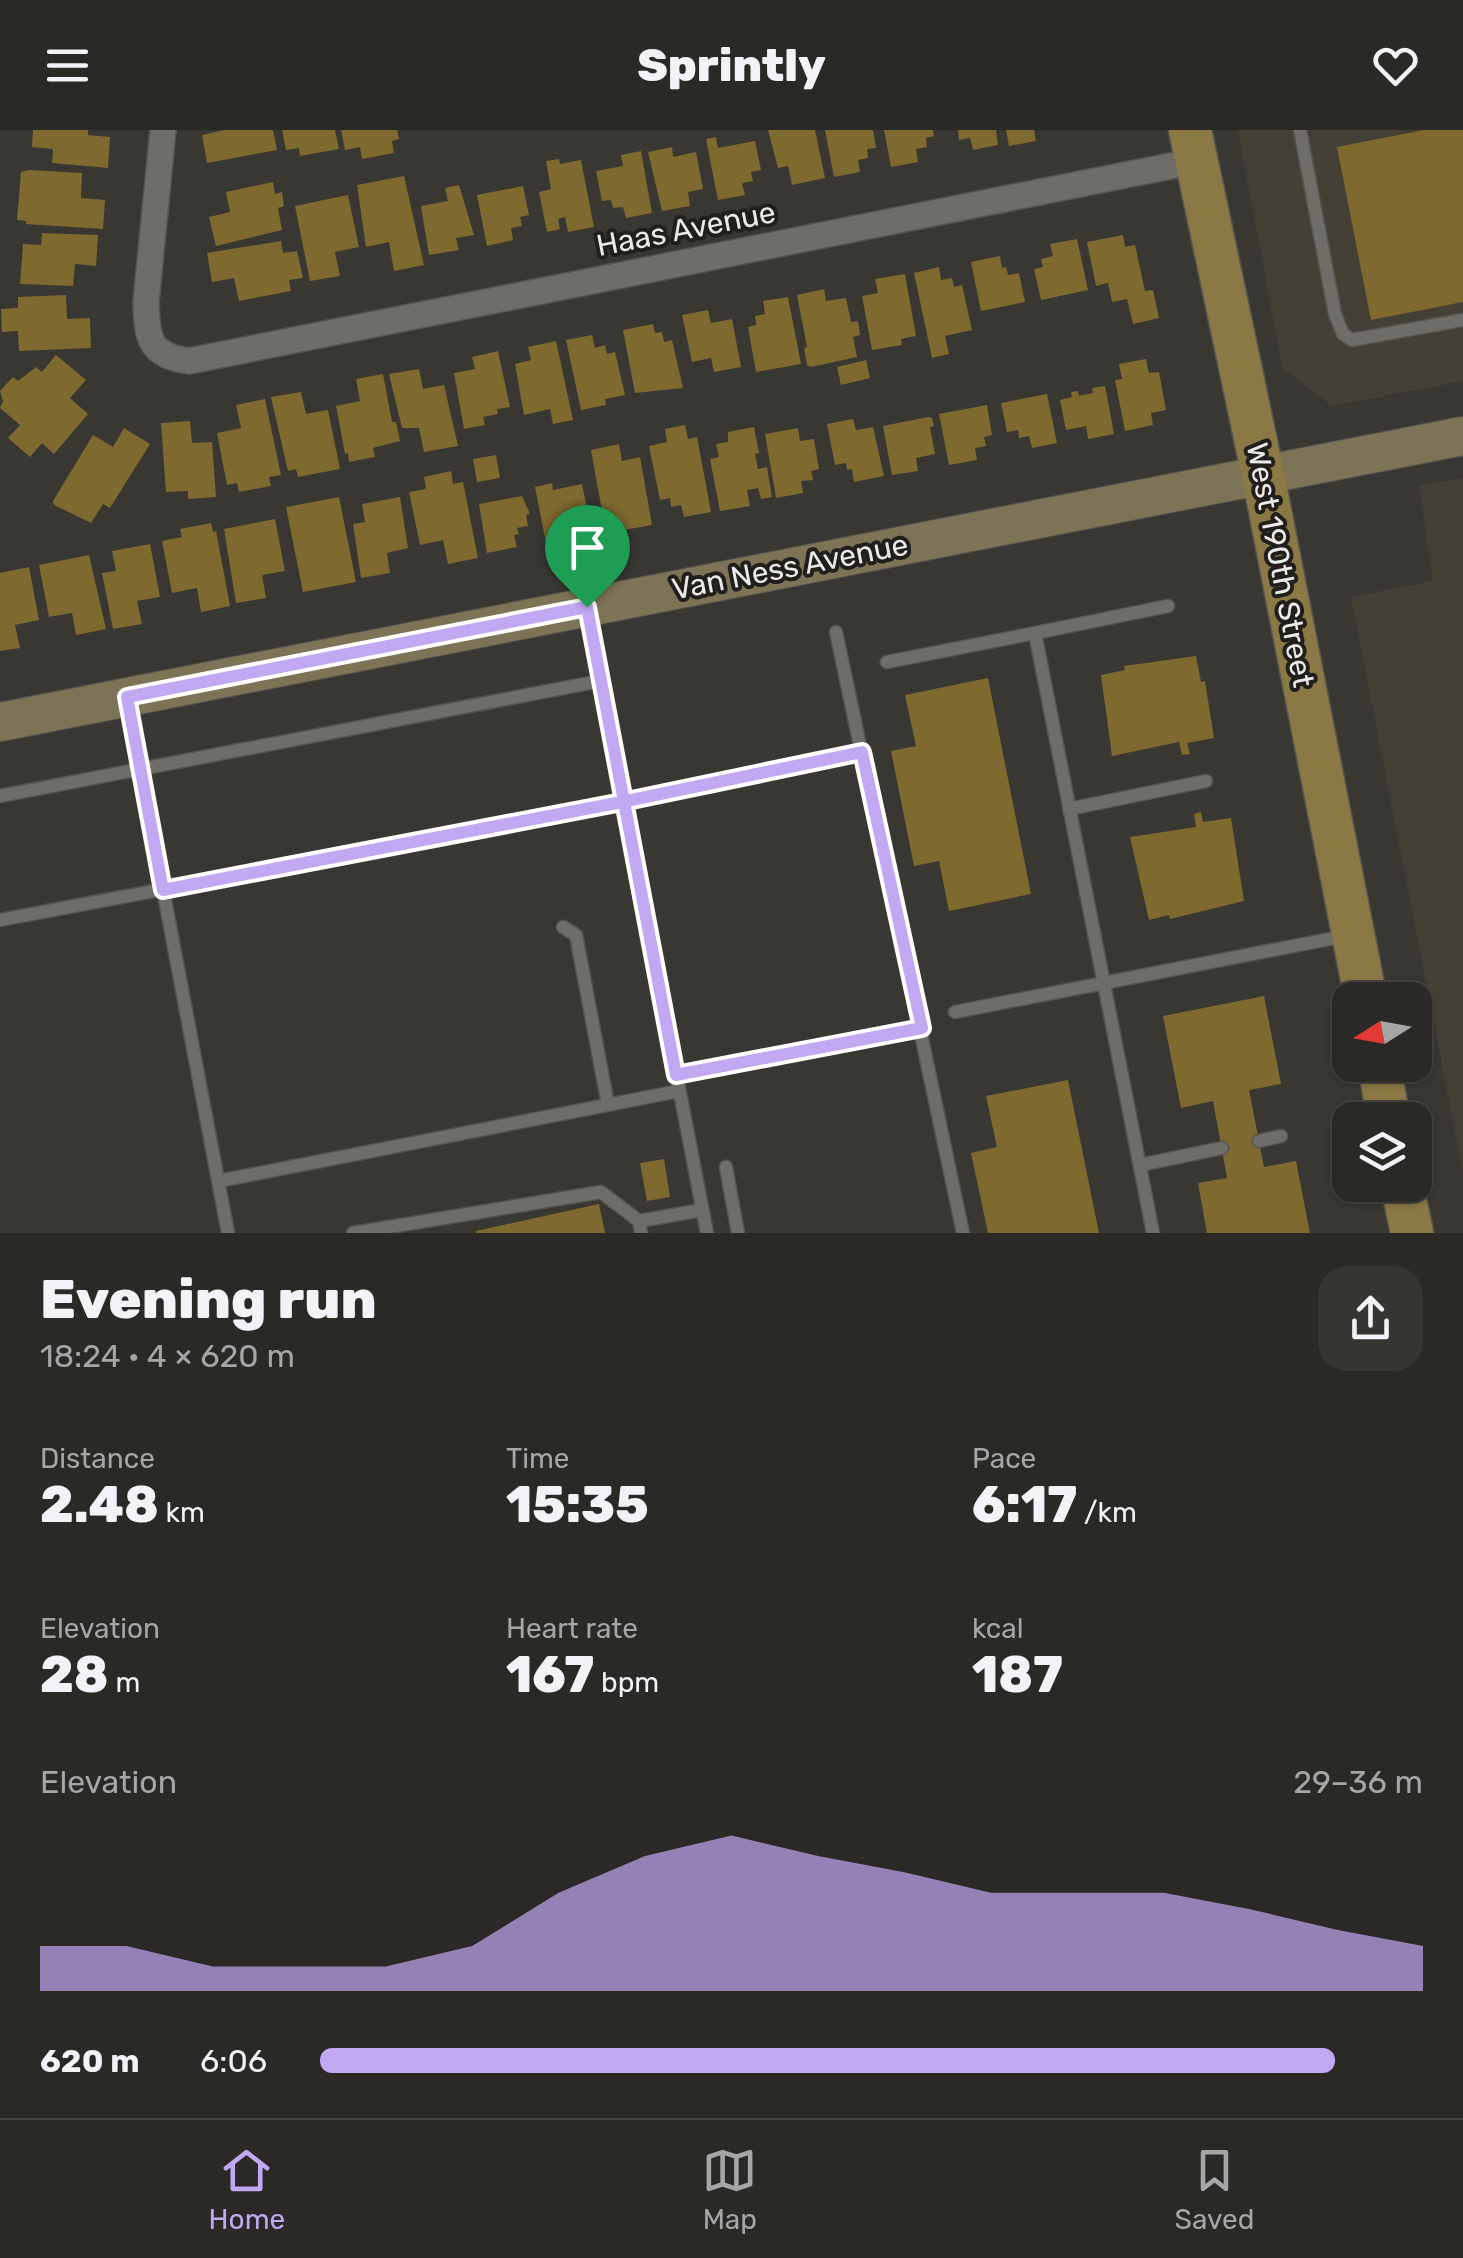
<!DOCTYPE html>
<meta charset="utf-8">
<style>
body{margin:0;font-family:Rubik,sans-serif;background:#373532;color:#f1f3f6;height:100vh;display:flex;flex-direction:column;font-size:38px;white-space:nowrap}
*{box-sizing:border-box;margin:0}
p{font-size:32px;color:#a6a6a7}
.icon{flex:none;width:55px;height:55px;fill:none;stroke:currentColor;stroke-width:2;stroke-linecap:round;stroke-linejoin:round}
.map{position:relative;height:1103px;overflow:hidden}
.panel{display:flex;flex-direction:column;background:#2b2926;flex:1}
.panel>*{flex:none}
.needle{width:65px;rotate:259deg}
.tools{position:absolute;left:1332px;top:852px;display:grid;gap:20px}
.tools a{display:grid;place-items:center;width:100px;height:100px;border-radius:20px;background:#2b2926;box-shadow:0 2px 8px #0004,0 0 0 2px #474543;font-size:50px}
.pin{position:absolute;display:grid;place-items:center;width:85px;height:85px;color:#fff;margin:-102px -42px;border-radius:50% 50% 50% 0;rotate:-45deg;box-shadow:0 0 10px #0007}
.pin .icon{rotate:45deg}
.round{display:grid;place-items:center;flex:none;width:105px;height:105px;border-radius:30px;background:#373532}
.headline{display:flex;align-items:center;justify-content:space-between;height:170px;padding:0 40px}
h1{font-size:55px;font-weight:800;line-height:75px}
.figures{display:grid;grid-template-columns:repeat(3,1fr);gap:15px;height:170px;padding:10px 40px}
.figures div{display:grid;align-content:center}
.figures b{font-size:50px;font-weight:800}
.figures small{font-size:28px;font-weight:400}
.figures p{font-size:28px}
.chart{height:280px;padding:20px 40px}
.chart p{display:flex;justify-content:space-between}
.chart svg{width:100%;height:180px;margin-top:10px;fill:#c1a8f3;opacity:.7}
ul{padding:0 40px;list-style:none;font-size:32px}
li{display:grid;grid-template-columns:160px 120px 1fr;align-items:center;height:75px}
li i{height:25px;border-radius:12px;background:#c1a8f3}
header{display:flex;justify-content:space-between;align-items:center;height:130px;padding:0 40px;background:#2b2926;font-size:45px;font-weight:800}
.tabs{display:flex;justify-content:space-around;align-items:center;height:140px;border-top:2px solid #474543;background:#2b2926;font-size:28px;color:#a6a6a7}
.tabs a{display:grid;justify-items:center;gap:5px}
.tabs .active{color:#c1a8f3}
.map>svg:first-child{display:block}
.built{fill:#454035}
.building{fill:#7e692f}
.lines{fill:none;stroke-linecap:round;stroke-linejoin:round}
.lane-casing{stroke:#55544f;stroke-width:15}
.street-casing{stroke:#55544f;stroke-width:28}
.secondary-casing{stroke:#55544f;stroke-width:40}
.primary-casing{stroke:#55544f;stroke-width:45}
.lane{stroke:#6f6d67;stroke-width:12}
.street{stroke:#6f6d67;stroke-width:25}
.secondary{stroke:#7d7356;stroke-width:38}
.primary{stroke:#8b7945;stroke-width:42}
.route-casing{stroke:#fff;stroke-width:20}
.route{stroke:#c1a8f3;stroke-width:12}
.labels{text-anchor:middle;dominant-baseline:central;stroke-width:8;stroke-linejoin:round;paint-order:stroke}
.street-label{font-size:30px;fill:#eceae7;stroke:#201f1c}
</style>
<header><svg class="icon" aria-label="menu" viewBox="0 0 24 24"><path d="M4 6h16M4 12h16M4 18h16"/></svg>Sprintly<svg class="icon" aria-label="heart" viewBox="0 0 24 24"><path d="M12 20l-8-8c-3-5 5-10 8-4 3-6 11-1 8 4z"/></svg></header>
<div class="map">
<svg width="1463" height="1103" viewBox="0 0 1463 1103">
<rect width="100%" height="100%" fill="#393732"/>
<g class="built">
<path d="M1238,0H1463V251L1332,276L1282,237Z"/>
<path d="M1463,348V1042L1351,467L1433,451L1419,356Z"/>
</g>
<g class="building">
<path d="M33,0H88V5L110,7L108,38L52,33L53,19L32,17Z"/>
<path d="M273,0L277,20L207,33L202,5L224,0Z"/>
<path d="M282,0H335L339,19L300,26L299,18L286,20Z"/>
<path d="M341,0H397L399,9L392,11L394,23L362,29L360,17L345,20Z"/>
<path d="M768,0H815L825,48L792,55L788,36L778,38Z"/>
<path d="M825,0H873L876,18L867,19L868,28L858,30L860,42L834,47Z"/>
<path d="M884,0H933L934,6L926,8L927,17L916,19L918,32L891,37Z"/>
<path d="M958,0H996L998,15L973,20L970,8L959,10Z"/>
<path d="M1006,0H1034L1036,11L1009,16Z"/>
<path d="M1424,0H1463V172L1371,190L1337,17Z"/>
<path d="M716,7L718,18L755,11L761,40L751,42L753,51L742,53L745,65L718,70L706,9Z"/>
<path d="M672,17L673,27L696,22L703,59L688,62L690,76L662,81L648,22Z"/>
<path d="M641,21L652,83L626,88L623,77L613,78L611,70L602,71L596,41L623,36L621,25Z"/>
<path d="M559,29L560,34L581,30L594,97L568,102L565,87L558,89L560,99L547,102L539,62L551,59L546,31Z"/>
<path d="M29,40L82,43L81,68L105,70L103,99L26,94V91L17,90L21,42Z"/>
<path d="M404,46L424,135L394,141L389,112L366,117L357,55Z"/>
<path d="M273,52L275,64L282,62L284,76L278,78L282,100L216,116L209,87L230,82L226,62Z"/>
<path d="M459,55L474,105L456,108L459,120L429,125L421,76L448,71L445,58Z"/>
<path d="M523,56L529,85L520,87L522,96L511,98L513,110L487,116L477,65Z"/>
<path d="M348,65L359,117L335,122L340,146L310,151L295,76Z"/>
<path d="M42,103L98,105L96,136L75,134L73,156L20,154L23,114L41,115Z"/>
<path d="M1123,105L1125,117L1135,115L1145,161L1153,160L1159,188L1133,194L1127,169L1112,172L1108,153L1096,156L1087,112Z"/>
<path d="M1077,109L1088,160L1041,170L1034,139L1043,137L1041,129L1053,126L1050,114Z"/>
<path d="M281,111L283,123L297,121L303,148L289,150L291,161L239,171L234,148L212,152L207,123Z"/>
<path d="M1000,126L1002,138L1006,137L1008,145L1019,143L1025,172L981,181L971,132Z"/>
<path d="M939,137L941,150L952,148L954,157L962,155L972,200L945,206L949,224L932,228L914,143Z"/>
<path d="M905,144L916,206L901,209L902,215L872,220L862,166L878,163L875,149Z"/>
<path d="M824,159L826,171L846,168L851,192L858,191L860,205L853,207L857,227L811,237L807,235L804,218L807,217L797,165Z"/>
<path d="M66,165L67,189L90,188L91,218L19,221L18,201L2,202L1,179L18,178V167Z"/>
<path d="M788,167L801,234L756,242L748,197L756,195L755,186L765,184L763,171Z"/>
<path d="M708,180L711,193L732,189L741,237L714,242L711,228L692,232L682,185Z"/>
<path d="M653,194L655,203L662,202L664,212L672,210L683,258L635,263L623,200Z"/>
<path d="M592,205L595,218L605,215L607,224L615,222L625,265L605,269L606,275L581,280L566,210Z"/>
<path d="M556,211L573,290L553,294L550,279L524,285L515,234L531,230L528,217Z"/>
<path d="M498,221L510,277L497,279L498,284L483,287L485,295L464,299L454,243L475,239L472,227Z"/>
<path d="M56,225L86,250L70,268L88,284L54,324L42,313L30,327L8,308L20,295L0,278L3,271L0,261L13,247L18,251L36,237L42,242Z"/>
<path d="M1146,229L1149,243L1159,242L1166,280L1151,283L1153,295L1125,301L1115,250L1122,249L1119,234Z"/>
<path d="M866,230L870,248L841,255L837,237Z"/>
<path d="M419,239L423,259L444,255L458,316L424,322L419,298H402L389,244Z"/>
<path d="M383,244L392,292H396L400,311L373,318L375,327L349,332L348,323L345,324L336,276L360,271L356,249Z"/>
<path d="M1105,256L1114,304L1088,309L1086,296L1066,300L1060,270L1072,267L1071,262L1078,261L1079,266L1093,263L1092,258Z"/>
<path d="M301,262L306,284L328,280L340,339L298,347L296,339L288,341L271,267Z"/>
<path d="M1047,264L1057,313L1032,318L1029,306L1019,308L1018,300L1007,302L1001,273Z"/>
<path d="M265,269L281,345L269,347L271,356L239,362L237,353L227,355L217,303L241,298L236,275Z"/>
<path d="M987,275L992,305L984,307L986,316L975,318L977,330L949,335L939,284Z"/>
<path d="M928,287L932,288L934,296L930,297L935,324L916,328L918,341L892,345L883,296Z"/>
<path d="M853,289L856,300L873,297L884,346L854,352L852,339L847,340L846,333L835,335L827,294Z"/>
<path d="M190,291L192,313L212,312L216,367L188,369V361L166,362L161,293Z"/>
<path d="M685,295L688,309L697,307L711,382L684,387L681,375L671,377L670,368L660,370L649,316L667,312L665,299Z"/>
<path d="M754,297L759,323L755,324L758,339L767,337L772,367L761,369L758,358L747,360L750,376L720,381L710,329L719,327L716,314L728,312V302Z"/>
<path d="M124,298L150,314L110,378L103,374L91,393L54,375L53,371L93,305L113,317Z"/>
<path d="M798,298L800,311L814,309L819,339L811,341L813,350L801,351L803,363L776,368L765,304Z"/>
<path d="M619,314L622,331L640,327L652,395L606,403L591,320Z"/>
<path d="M496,325L500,348L477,352L473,329Z"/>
<path d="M451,341L453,354L463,352L478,428L448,434L443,410L420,415L409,362L426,359L424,347Z"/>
<path d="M552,353L553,360L582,354L588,384L579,385L580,394L571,396L572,408L546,413L535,357Z"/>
<path d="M522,366L530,384L526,385L528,396L517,398L519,404L514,405L517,417L487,423L479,374Z"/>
<path d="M339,367L356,452L303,462L286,377Z"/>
<path d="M400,367L408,418L387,423L390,443L361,448L353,394L365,392L362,374Z"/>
<path d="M275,389L285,441L262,445L266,468L236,473L224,399Z"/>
<path d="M211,393L213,402L216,401L230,476L201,482L197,458L172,463L162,411L182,407L180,399Z"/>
<path d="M150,414L160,467L137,471L142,494L113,499L102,443L116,441L112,421Z"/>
<path d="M89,425L106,499L76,505L72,483L49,487L39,435Z"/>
<path d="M29,437L39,490L15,495L20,518L0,521V443Z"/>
<path d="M1196,526L1201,552L1205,551L1214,608L1187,613L1190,624L1182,625L1179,612L1112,626L1101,545L1125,540L1124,536Z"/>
<path d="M988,548L1031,764L949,781L939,731L914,736L891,621L916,616L905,565Z"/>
<path d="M1201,682L1203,692L1231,688L1244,771L1170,789L1169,785L1149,790L1130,707L1196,697L1194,684Z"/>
<path d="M1264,866L1281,954L1249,960L1264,1037L1296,1031L1310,1103H1207L1198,1053L1227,1048L1213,971L1181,978L1163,886Z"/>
<path d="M1068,950L1099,1103H988L971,1023L997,1017L986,966Z"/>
<path d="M664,1029L670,1067L647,1071L640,1033Z"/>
<path d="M599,1074L605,1103H476V1101Z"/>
</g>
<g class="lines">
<defs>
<g id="lane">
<path d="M1300,0L1335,184L1343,204L1352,210L1463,190"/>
<path d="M587,480L707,1103"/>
<path d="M836,502L963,1103"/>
<path d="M1035,503L1168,476"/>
<path d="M887,532L1035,503L1153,1103"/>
<path d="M127,569L228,1103"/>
<path d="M0,666L600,551"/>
<path d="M1069,679L1206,651"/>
<path d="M0,790L658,666L862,623"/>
<path d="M563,797L576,805L608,975"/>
<path d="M955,882L1345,806"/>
<path d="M676,945L922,898"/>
<path d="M1259,1011L1281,1006"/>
<path d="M1140,1035L1222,1018"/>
<path d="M726,1037L738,1103"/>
<path d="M219,1051L679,961"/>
<path d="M353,1103L601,1062L639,1091"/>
<path d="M641,1103L639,1091L702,1080"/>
</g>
<path id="street" d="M163,0L146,172C147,209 149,225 189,231L1196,31"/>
<path id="secondary" d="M0,592L1463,306"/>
<g id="primary">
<path d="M1190,0L1263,345L1366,870"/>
<path d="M1379,935L1389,990"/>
<path d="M1402,1055L1412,1103"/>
</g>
</defs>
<use href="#lane" class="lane-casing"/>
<use href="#street" class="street-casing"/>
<use href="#secondary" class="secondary-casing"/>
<use href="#primary" class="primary-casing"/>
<use href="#lane" class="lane"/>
<use href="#street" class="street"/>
<use href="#secondary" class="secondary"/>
<use href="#primary" class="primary"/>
</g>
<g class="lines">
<defs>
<path id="route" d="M587,477L127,567L163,760L622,672L862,622L922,898L676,945L587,477"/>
</defs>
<use href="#route" class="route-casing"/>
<use href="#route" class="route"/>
</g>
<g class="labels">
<g class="street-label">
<text transform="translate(686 99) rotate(-11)">Haas Avenue</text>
<text transform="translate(1280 435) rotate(79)">West 190th Street</text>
<text transform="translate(790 437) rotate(-11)">Van Ness Avenue</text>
</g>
</g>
</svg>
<div class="tools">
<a><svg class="needle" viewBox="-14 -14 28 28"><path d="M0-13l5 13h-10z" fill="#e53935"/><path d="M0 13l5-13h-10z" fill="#a6a6a7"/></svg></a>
<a><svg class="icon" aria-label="layers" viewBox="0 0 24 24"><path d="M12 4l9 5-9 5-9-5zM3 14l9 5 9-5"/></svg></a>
</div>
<div class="pin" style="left:587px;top:477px;background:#1e9e55"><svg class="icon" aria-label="arrive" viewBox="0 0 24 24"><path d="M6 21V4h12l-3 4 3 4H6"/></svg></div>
</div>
<section class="panel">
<div class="headline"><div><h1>Evening run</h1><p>18:24 · 4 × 620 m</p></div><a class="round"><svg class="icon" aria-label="share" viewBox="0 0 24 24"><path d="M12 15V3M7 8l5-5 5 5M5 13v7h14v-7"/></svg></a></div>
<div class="figures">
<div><p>Distance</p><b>2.48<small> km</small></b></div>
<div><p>Time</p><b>15:35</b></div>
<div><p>Pace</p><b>6:17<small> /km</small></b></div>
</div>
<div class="figures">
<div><p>Elevation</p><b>28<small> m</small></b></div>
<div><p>Heart rate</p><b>167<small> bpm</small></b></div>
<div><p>kcal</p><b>187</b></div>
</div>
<div class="chart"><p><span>Elevation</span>29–36 m</p>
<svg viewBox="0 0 160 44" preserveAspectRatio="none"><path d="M0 44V33L10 33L20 38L30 38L40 38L50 33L60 20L70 11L80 6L90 11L100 15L110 20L120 20L130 20L140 24L150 29L160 33V44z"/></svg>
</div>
<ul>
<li><b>620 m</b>6:06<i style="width:92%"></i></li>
</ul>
</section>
<nav class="tabs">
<a class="active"><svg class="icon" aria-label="home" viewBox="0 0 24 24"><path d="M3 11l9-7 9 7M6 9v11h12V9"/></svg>Home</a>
<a><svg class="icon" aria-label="map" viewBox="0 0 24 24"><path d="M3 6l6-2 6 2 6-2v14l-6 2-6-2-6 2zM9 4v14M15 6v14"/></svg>Map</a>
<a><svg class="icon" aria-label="saved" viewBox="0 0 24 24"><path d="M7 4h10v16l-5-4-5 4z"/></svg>Saved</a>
</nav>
